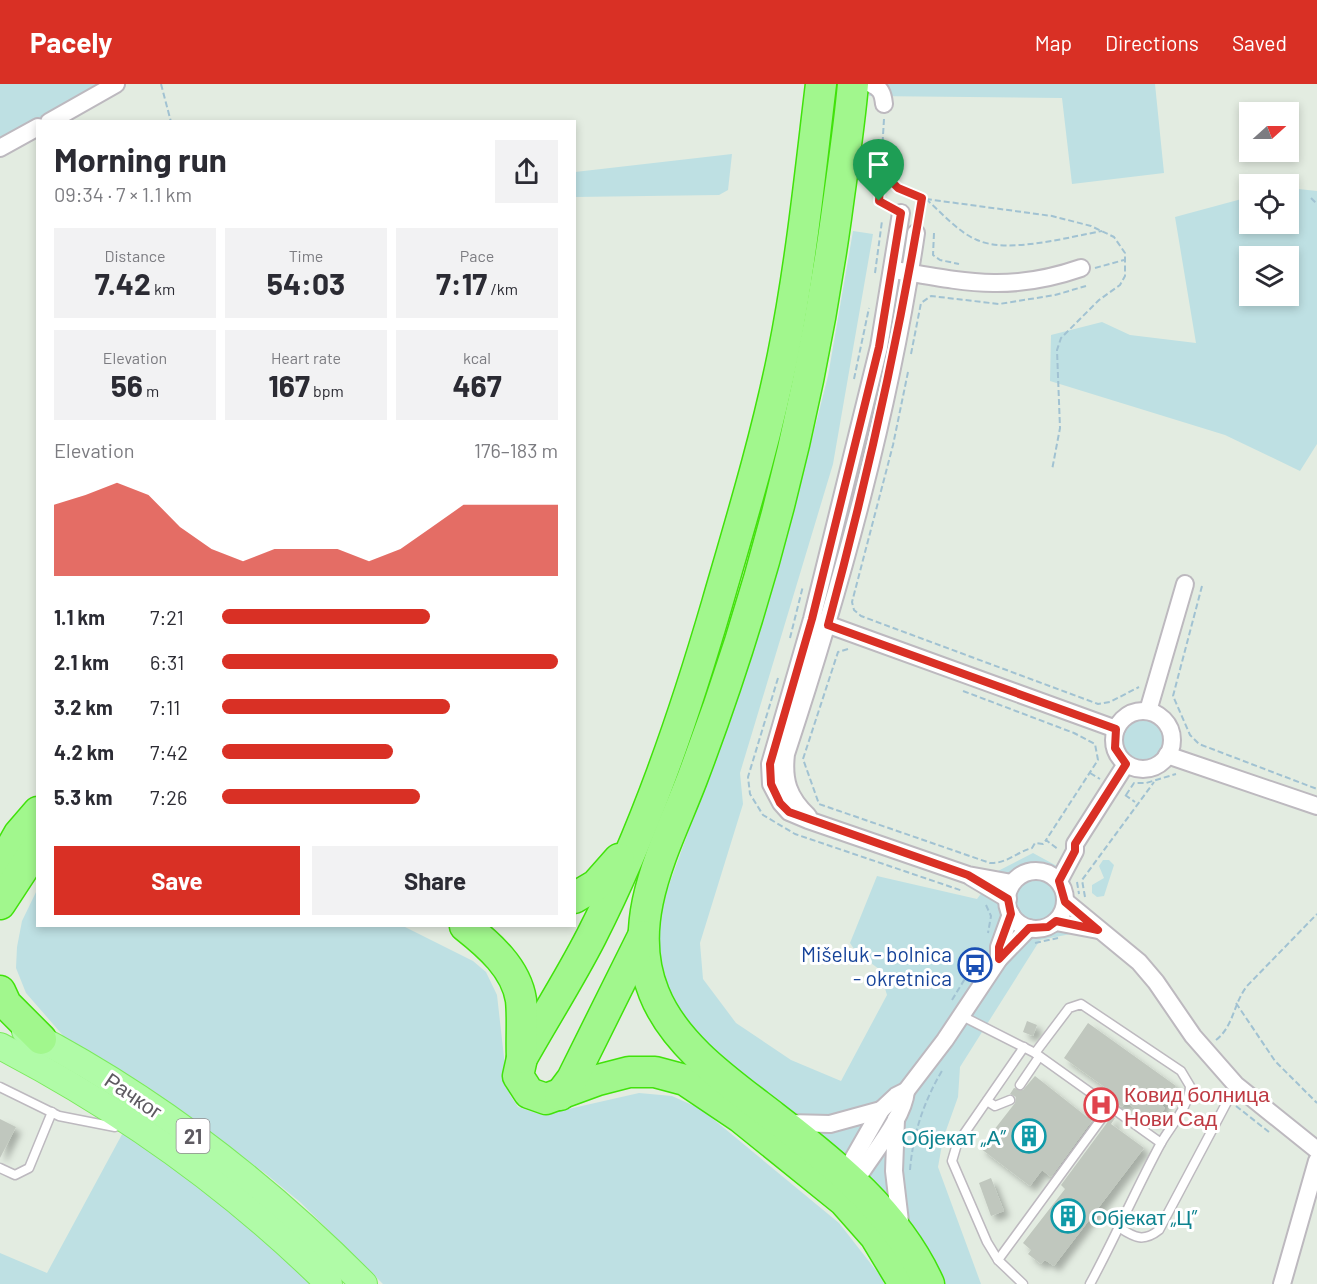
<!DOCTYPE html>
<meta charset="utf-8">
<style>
body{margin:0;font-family:Barlow,sans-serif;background:#f2f2f3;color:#2b2b33;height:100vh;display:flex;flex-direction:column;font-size:22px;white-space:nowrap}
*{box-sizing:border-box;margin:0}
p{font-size:20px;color:#7c7c81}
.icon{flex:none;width:33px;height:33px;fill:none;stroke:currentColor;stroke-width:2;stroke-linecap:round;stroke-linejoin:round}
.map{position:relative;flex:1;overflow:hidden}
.drawer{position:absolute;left:36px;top:36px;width:540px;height:807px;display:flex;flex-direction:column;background:#fff;border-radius:0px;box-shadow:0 3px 9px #0003}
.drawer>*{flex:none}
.needle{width:39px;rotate:69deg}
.controls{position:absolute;left:1239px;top:18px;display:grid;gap:12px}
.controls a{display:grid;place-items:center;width:60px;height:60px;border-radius:0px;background:#fff;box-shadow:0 3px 9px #0003;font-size:30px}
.pin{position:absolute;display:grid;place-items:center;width:51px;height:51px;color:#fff;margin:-62px -26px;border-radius:50% 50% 50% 0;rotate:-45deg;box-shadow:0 0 6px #0007}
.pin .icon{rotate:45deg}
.round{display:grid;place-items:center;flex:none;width:63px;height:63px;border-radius:0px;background:#f2f2f3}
.summary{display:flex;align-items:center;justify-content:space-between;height:102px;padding:0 18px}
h1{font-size:33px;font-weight:700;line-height:45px}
.figures{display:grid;grid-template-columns:repeat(3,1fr);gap:9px;height:102px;padding:6px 18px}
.figures div{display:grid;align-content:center;border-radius:0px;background:#f2f2f3;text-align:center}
.figures b{font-size:30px;font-weight:700}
.figures small{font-size:16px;font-weight:400}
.figures p{font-size:16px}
.chart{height:168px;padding:12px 18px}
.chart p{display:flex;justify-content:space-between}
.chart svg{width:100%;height:108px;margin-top:6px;fill:#d93025;opacity:.7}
.button{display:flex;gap:12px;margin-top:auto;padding:12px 18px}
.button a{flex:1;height:69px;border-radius:0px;background:#d93025;color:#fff;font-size:24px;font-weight:700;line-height:69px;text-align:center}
.button a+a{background:#f2f2f3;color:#2b2b33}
ul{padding:0 18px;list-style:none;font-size:20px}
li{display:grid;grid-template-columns:96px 72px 1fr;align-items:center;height:45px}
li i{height:15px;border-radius:8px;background:#d93025}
header{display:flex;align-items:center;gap:36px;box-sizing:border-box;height:84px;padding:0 30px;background:#d93025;color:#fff}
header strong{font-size:28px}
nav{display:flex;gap:33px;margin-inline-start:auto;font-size:21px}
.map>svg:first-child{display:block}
.green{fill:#bee0e3;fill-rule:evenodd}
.building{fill:#c0c7be;filter:url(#shadow)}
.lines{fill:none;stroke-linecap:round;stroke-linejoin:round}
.lane-casing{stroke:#bdb9bf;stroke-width:11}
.street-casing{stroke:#bdb9bf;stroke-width:20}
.primary-casing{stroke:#7bea5c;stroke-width:28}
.highway-casing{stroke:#41e20b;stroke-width:33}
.path{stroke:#a1c2d2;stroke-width:2;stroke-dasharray:6 3;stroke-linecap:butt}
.lane{stroke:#fff;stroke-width:8}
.street{stroke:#fff;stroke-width:16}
.primary{stroke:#b0fba7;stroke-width:26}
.highway{stroke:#a1f78d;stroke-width:30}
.route-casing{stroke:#fff;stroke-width:12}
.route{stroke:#d93025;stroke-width:8}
.labels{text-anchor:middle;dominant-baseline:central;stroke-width:6;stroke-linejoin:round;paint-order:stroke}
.shield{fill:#fff;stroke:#8e8c90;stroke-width:1.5}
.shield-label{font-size:20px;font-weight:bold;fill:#5e5a61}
.transit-label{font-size:21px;fill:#164399;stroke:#fff;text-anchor:end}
.health-label{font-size:21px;fill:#be3a42;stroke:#fff;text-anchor:start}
.street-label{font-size:21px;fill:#5e5a61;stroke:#fff}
.culture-label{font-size:21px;fill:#0d838f;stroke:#fff;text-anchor:end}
</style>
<header>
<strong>Pacely</strong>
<nav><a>Map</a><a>Directions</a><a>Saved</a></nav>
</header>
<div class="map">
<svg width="1317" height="1200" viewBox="0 0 1317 1200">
<defs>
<filter id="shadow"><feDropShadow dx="5.5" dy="5.5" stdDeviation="3" flood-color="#0004"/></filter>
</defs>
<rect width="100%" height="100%" fill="#e3ece1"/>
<g class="green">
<path d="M0,0H99L0,56Z"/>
<path d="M869,0H1155L1164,89L1072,100L1062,14L869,12Z"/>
<path d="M732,70L728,106L719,111L575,113V88Z"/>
<path d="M1289,104L1317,107V360L1300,387L1225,351L1050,297L1051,251L1102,238L1130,251L1196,259L1175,133L1249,113L1250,140H1288ZM1250,172H1288V212H1250Z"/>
<path d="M853,147L873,150L833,380L740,689L743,720L700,859L703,895L736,939L791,976L841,997L887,911L879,885L856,868L850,859L877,792L977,815L998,787L1033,769L1066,787L1081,848L1040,856L960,983L958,1013L943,1055L938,1083L981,1200H936L924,1166L884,1108L831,1063L715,974L681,938L663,901L657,834L750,578L788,449L828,292Z"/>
<circle cx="1142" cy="656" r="25"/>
<path d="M1109,776L1114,781L1104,812L1097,813L1092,809V801L1104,794L1099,782L1103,776Z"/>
<path d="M37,806L38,842H403L473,877L486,888L497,911L507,1000L510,1011L518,1023L542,1031L639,1009L672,1012L701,1025L839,1139L882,1194L884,1200H383L300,1118L266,1090L145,1001L66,955L26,909L16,884L17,863L22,837Z"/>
<path d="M126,1043L325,1200H0V1169L47,1189Z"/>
</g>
<g class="building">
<path d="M1027,937L1037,941L1033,952L1023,948Z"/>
<path d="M1088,939L1176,1002L1162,1021L1165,1024L1154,1039L1126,1018L1122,1023L1103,1010L1106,1004L1064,974Z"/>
<path d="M1035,992L1087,1033L1096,1020L1101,1024L1051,1093L1042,1086L1030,1102L980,1064L1015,1019L1016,1013L1010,1010L1014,1004L1023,1006Z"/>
<path d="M1112,1032L1115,1034L1111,1040L1144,1064L1054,1182L1045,1176L1041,1180L1028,1170L1031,1166L1023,1159L1065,1105L1061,1101Z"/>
<path d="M0,1035L16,1043L0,1074Z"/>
<path d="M991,1094L1004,1127L991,1132L979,1099Z"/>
</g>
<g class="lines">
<defs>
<g id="lane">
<path d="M962,932L1035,969L1161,1059"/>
<path d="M1035,969L1069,924L1081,920L1181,987L1190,1002C1190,1021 1170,1043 1161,1059C1136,1105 1115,1154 1090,1200"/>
<path d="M1020,1001L1039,973"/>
<path d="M0,1003L59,1032L115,1043L120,1041"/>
<path d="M987,1017L995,1022L1010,1016"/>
<path d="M0,1084L15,1091L29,1084L52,1028"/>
<path d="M1120,1144C1135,1154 1144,1158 1159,1146L1236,1001"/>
<path d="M998,1176L1110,1023"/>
<path d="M1023,1200L998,1176L987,1158L952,1077L957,1060L1024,963"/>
</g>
<g id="street">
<path d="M871,0C881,4 883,10 884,20"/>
<path d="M49,38L116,0"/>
<path d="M0,64L38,43"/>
<path d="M901,129L879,263L812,535L770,680L771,700L781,719L789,728L808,736L968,791L1012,799"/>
<path d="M900,187C969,199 1012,208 1081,184"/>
<path d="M818,537L1116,645"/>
<path d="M1148,627L1185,500"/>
<circle cx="1143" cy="656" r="29"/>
<path d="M1167,671L1317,722"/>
<path d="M808,732C788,713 783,696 786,670C842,500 890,326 916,149"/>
<circle cx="1036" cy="816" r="29"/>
<path d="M971,793L1008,815"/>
<path d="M1059,797L1075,767V760L1126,680"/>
<path d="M1065,817L1139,878L1156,898L1193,952L1236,1001L1317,1066"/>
<path d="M1056,838L1098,846"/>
<path d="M999,875V863L1011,830"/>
<path d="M896,1035L894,1087L901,1146"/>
<path d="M788,1039L830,1040L881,1026"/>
<path d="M841,1096L881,1026L896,1012L906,1007L945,956L999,875L1029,844"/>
<path d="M851,1105C866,1076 903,1038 906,1007"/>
<path d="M1282,1200L1317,1077"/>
</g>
<g id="primary">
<path d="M25,947C151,1012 264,1099 364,1200"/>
<path d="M0,962C121,1025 232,1104 329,1200"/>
</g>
<g id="highway">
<path d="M821,0C810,91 801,181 783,271C766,355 741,437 717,520C684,633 645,747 591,853C570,894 545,933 522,974L518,992L529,1009L546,1015L598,996L629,988H655L685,996L740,1033L844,1117L875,1152L904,1200"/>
<path d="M853,0C849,45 842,89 836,134C809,326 761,514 692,695C666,763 624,836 654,909C675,962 730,999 774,1033C835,1080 897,1129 929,1200"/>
<path d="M0,783L19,750L38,728"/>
<path d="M574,814L596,801L619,775"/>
<path d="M0,820L38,762"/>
<path d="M465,842C489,861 516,884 521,916C523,935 521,955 522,974"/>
<path d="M0,907L6,920L41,955"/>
<path d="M560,1011L572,995L643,852"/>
</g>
</defs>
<use href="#lane" class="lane-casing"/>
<use href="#street" class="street-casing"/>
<use href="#primary" class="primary-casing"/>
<use href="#highway" class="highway-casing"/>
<g class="path">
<path d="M161,0L171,38"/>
<path d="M884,35L879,117L888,122"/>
<path d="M881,87L898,104L926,115L1052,132L1091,142L1114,153L1125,169V192L1120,201L1099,216L1061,254L1057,266L1060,344L1052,386"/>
<path d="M1311,114L1317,120"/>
<path d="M926,115C942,129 958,148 977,156C1008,170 1069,153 1102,147"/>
<path d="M918,135L922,114"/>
<path d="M934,149L933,171L940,176L959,180"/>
<path d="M1095,184L1124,176"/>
<path d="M875,189L882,137"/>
<path d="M911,270L921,219L931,212L999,220L1055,211L1086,202"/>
<path d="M908,288L893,361L852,518L854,526L861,532L1098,620L1110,618L1139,603"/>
<path d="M854,295L869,224"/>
<path d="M1202,502L1173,612L1190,651L1199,660L1317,705"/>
<path d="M790,554L803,502"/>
<path d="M848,565L838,568L803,675L819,720L990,779C1006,780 1017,768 1032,764L1035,759L1043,760L1046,756L1059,766"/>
<path d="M778,594L748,693L750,710L763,731L795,750L963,807"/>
<path d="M963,607L1074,649L1095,660L1098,676L1046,756"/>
<path d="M1090,689L1100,695"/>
<path d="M1125,711L1135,718"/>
<path d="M1126,711L1134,699H1146L1176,690"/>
<path d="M1077,798L1079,810"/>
<path d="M1085,813L1082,796L1154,698"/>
<path d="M986,821L991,832L988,849"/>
<path d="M1035,859L1058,854"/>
<path d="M952,916L983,865"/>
<path d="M1236,919L1275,977L1317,1019"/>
<path d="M1216,956C1234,942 1233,920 1247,902L1317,830"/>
<path d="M1236,1022L1269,1048"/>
<path d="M910,1086C913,1049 924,1017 943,985"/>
</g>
<use href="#lane" class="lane"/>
<use href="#street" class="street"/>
<use href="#primary" class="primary"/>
<use href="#highway" class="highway"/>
</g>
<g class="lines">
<defs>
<path id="route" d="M881,87L898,104L922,114C898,258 866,400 828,541L1116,645L1115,664L1126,680L1075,760V767L1059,797L1065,818L1098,846L1056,837L1048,843L1029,844L999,875V863L1011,830L1008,815L968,791L789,728L780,719L771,700L770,680L812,535L879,263L901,129L879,117Z"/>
</defs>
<use href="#route" class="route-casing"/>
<use href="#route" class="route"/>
</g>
<defs>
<symbol id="bus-ring" viewBox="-11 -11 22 22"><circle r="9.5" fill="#fff" stroke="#1a4fb4" stroke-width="1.5"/><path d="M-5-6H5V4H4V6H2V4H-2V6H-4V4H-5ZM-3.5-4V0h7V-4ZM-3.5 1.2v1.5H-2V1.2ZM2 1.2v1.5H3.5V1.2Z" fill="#1a4fb4"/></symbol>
<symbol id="hospital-ring" viewBox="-11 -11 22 22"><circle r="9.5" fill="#fff" stroke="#e0444e" stroke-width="1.5"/><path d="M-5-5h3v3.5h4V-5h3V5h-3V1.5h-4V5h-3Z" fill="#e0444e"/></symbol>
<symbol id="building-ring" viewBox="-11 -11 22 22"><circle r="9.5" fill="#fff" stroke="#0f9aa8" stroke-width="1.5"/><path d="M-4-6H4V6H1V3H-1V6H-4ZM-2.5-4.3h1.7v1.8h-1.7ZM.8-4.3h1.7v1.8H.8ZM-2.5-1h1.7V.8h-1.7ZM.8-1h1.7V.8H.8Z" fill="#0f9aa8"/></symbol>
</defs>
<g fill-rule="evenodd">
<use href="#bus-ring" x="956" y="862" width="38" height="38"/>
<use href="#hospital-ring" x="1082" y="1002" width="38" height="38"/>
<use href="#building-ring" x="1010" y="1033" width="38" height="38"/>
<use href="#building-ring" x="1049" y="1113" width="38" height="38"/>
</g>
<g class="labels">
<rect class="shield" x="176.5" y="1035" width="33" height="34" rx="4.5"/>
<g class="shield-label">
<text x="193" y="1052">21</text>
</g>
<g class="transit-label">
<text x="952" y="869">Mišeluk - bolnica<tspan x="952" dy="24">- okretnica</tspan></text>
</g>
<g class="health-label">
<text x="1124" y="1009">Ковид болница<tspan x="1124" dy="24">Нови Сад</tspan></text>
</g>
<g class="street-label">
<text transform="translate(134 1011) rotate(34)">Рачког</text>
</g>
<g class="culture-label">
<text x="1006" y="1052">Објекат „А”</text>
<text x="1091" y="1132" text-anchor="start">Објекат „Ц”</text>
</g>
</g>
</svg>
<div class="controls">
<a><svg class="needle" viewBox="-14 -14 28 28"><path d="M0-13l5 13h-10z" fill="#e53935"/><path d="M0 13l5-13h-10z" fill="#7c7c81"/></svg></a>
<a><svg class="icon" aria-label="locate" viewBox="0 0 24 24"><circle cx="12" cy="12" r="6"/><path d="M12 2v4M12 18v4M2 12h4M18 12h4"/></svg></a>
<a><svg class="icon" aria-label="layers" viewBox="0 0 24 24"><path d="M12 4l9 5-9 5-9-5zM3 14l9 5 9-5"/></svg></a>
</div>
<div class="pin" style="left:879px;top:117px;background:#1e9e55"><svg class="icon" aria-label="arrive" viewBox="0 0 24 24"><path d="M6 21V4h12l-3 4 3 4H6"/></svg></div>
<section class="drawer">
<div class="summary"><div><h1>Morning run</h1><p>09:34 · 7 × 1.1 km</p></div><a class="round"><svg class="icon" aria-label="share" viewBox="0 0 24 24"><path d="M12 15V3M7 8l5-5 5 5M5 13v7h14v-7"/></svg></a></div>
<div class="figures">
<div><p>Distance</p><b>7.42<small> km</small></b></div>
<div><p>Time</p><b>54:03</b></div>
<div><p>Pace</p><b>7:17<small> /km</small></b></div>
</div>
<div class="figures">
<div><p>Elevation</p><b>56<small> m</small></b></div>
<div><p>Heart rate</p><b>167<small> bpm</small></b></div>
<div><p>kcal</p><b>467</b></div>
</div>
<div class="chart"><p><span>Elevation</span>176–183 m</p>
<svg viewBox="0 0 160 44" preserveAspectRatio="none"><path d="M0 44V15L10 11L20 6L30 11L40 24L50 33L60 38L70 33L80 33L90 33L100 38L110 33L120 24L130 15L140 15L150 15L160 15V44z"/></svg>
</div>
<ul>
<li><b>1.1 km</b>7:21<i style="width:62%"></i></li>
<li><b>2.1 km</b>6:31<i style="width:100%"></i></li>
<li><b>3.2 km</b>7:11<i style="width:68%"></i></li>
<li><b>4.2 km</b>7:42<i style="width:51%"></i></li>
<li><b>5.3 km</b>7:26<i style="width:59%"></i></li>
</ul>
<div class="button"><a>Save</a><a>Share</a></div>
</section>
</div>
